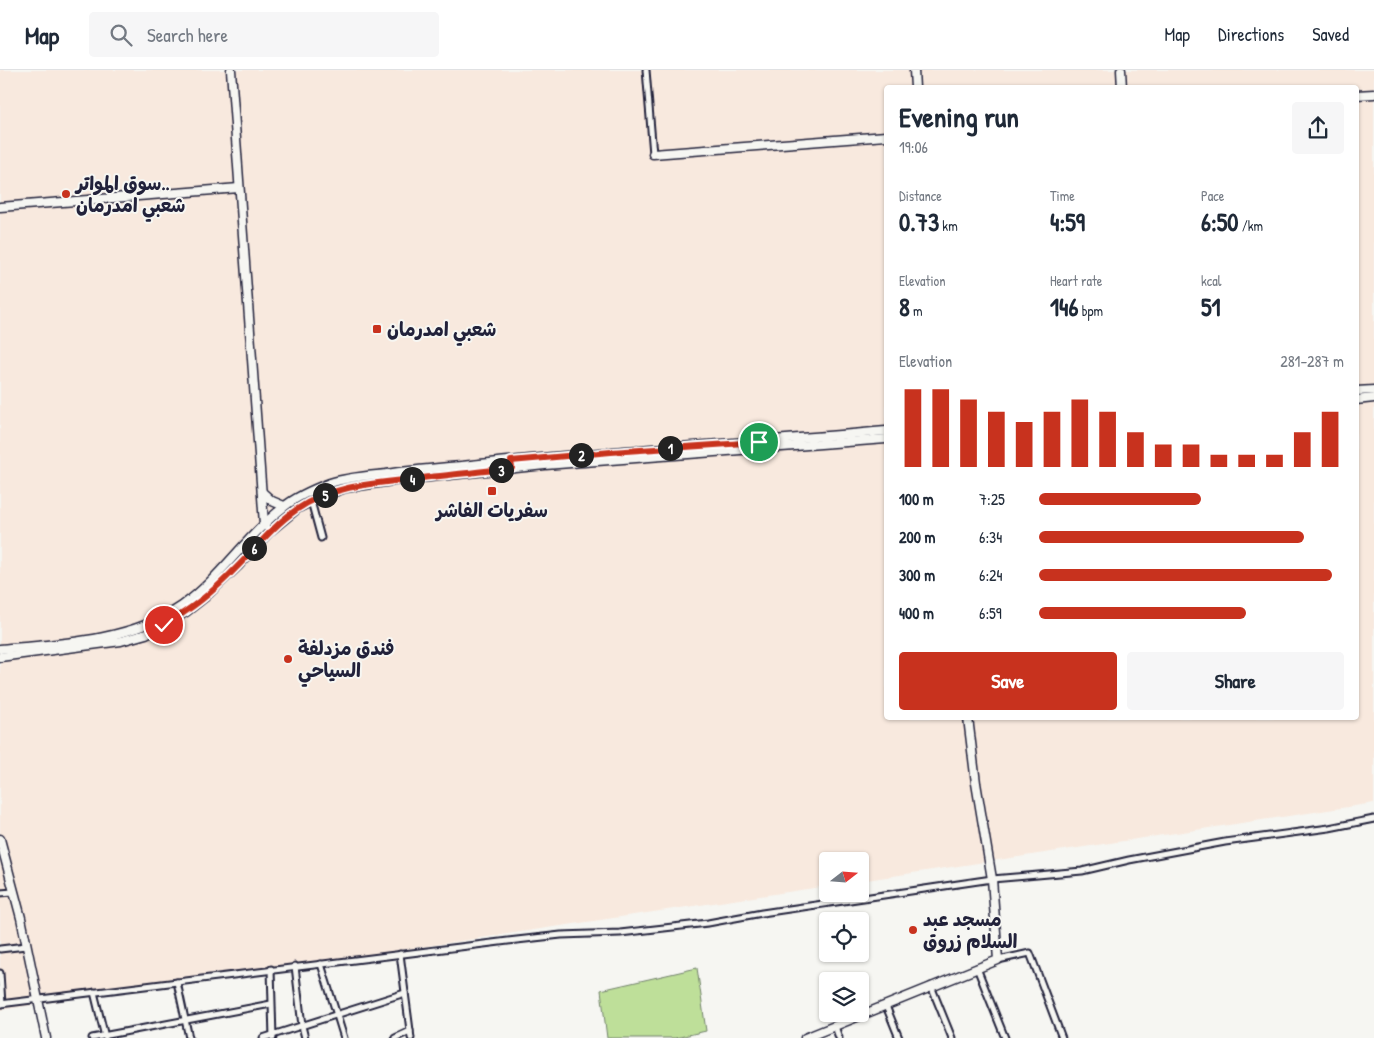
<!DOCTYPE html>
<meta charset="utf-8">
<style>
body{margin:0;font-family:"Patrick Hand","Playpen Sans Arabic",sans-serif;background:#f6f6f7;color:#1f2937;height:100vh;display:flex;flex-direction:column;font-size:19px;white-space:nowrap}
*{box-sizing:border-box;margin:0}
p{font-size:16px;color:#747a83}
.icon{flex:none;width:28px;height:28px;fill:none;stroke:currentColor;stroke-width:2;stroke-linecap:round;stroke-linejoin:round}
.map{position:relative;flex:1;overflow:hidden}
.side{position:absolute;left:884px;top:15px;width:475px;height:635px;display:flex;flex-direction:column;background:#fff;border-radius:5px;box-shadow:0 1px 4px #0004}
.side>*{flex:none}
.needle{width:32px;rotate:73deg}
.fabs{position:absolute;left:819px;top:782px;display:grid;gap:10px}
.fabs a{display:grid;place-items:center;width:50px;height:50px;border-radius:5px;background:#fff;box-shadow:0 1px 4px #0004;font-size:25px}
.pin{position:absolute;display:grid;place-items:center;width:42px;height:42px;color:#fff;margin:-21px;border:2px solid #fff;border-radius:50%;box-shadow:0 1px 5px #0007}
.km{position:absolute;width:25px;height:25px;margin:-12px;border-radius:50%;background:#222;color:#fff;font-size:14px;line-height:25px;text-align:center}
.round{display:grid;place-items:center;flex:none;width:52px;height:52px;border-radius:5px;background:#f6f6f7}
.summary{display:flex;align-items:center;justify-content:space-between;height:85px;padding:0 15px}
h1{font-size:28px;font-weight:800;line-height:38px}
.metrics{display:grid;grid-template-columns:repeat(3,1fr);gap:8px;height:85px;padding:5px 15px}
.metrics div{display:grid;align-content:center}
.metrics b{font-size:25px;font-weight:800}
.metrics small{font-size:14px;font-weight:400}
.metrics p{font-size:14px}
.chart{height:140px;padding:10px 15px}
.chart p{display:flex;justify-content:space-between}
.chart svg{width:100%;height:90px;margin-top:5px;stroke:#c8321e;stroke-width:6}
.primary-button{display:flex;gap:10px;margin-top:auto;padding:10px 15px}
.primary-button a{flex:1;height:58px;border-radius:5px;background:#c8321e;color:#fff;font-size:20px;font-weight:800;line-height:58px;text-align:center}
.primary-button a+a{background:#f6f6f7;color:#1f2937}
ul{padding:0 15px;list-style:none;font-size:16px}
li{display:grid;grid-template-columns:80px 60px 1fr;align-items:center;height:38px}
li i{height:12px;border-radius:6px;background:#c8321e}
header{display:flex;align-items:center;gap:30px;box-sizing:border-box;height:70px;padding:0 25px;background:#fff;border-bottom:1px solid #e0e1e3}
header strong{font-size:24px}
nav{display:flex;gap:28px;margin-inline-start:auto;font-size:18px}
.search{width:350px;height:45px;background:#f6f6f7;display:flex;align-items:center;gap:12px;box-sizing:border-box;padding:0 18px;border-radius:5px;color:#747a83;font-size:19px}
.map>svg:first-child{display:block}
.built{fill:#f8e9de;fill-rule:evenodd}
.green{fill:#bedf99;stroke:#70806a}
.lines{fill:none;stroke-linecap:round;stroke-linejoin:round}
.street-casing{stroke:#22223b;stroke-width:9}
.secondary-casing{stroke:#22223b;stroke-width:11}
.street{stroke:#f6f6f2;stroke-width:5}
.secondary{stroke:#f6f6f2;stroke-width:8}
.route-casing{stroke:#fff;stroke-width:10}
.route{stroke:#c8321e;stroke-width:6}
.poi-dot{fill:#c8321e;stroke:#f6f6f2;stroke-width:2}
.labels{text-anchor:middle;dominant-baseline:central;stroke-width:4;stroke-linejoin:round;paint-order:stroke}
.poi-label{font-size:19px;font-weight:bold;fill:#22223b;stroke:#f6f6f2;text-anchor:start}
</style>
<header>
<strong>Map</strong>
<div class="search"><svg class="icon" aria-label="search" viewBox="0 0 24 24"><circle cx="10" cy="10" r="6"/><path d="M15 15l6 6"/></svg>Search here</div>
<nav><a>Map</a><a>Directions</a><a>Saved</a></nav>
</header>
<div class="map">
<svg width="1374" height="968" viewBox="0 0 1374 968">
<rect width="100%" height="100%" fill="#f6f6f2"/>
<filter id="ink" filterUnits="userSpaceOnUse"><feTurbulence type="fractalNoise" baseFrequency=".02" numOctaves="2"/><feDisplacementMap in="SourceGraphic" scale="10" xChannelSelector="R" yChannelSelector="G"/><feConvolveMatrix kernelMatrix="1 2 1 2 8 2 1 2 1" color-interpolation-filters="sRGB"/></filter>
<g filter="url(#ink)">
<path class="built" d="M0,0H1374V733L860,811V791H828L827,816L0,940ZM886,18H1356V648H886Z"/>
<path class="green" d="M697,898L706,961L675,968H607L601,920Z"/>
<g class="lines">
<defs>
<g id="street">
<path d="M646,0L653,84"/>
<path d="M311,431L321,468"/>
<path d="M0,823L13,822"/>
<path d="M0,879L26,876"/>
<path d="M400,884L411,968"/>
<path d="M998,890L1030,883L1062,968"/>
<path d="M321,894L344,968"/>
<path d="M295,896L302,956L305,968"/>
<path d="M977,898L1005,968"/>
<path d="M271,899L273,968"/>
<path d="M0,903L2,934"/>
<path d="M177,912L189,968"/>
<path d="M931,916L952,968"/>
<path d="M94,922L105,967"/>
<path d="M0,934L508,871L561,865L620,863L708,853L762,843L992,809L1082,801L1129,790L1225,772L1329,758L1374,749"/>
<path d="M886,936L899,968"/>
<path d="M835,956L839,968"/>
<path d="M92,968L271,934"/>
<path d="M263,968L405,923"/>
<path d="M395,968L410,961"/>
</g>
<g id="secondary">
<path d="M231,0L264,454L265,456"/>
<path d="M914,0L915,18"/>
<path d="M1121,0L1122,18"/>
<path d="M1356,25L1374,24"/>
<path d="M653,84L886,66"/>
<path d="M0,137L239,118"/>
<path d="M1356,321L1374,320"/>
<path d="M1356,330L1374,328"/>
<path d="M262,422L272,431L284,436"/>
<path d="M0,579C60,574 131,571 182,536C221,508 246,466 284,437C297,426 314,419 330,413C348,407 367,406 386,404C420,399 455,397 490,393C621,379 754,373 886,361"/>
<path d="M0,587L121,571L146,564L186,542L205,527L238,496L269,462L298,438L318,428L345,418L392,411L545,395L886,369"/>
<path d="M0,769L21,848L46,968"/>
<path d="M805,968L998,890L992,809L976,713L968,648"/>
</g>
</defs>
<use href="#street" class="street-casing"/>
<use href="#secondary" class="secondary-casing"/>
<use href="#street" class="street"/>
<use href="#secondary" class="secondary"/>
</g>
</g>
<g class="lines" filter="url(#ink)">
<defs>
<path id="route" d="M164,555C193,538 213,522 236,498C256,478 273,456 296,440C330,416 373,413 413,409C446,405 479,402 512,398L511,391L611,382L759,372"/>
</defs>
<use href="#route" class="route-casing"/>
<use href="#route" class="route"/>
</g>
<g class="poi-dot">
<circle cx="66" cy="124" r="5"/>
<rect x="372" y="254" width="10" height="10" rx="2.5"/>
<rect x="487" y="416" width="10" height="10" rx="2.5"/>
<circle cx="288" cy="589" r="5"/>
<circle cx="913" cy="860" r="5"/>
</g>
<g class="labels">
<g class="poi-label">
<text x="76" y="113">سوق المواتر..<tspan x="76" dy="22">شعبي امدرمان</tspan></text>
<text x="387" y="259">شعبي امدرمان</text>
<text x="492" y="440" text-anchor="middle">سفريات الفاشر</text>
<text x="298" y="578">فندق مزدلفة<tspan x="298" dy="22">السياحي</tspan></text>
<text x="923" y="849">مسجد عبد<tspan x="923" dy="22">السلام زروق</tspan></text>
</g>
</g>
</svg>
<div class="fabs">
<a><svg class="needle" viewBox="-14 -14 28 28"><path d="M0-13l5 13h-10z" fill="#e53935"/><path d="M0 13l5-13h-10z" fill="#747a83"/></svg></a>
<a><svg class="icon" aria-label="locate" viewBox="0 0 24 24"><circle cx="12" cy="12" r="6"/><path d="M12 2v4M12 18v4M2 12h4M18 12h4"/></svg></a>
<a><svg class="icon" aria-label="layers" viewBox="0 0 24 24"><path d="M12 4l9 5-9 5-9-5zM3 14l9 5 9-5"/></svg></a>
</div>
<div class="pin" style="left:759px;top:372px;background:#1e9e55"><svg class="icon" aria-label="arrive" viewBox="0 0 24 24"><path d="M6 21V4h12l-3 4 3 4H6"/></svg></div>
<div class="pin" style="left:164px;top:555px;background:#d93025"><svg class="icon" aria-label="check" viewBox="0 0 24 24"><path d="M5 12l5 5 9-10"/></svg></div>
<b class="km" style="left:670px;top:378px">1</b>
<b class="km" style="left:581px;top:385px">2</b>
<b class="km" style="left:501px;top:400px">3</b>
<b class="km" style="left:412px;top:409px">4</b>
<b class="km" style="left:325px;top:425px">5</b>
<b class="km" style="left:254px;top:478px">6</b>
<section class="side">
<div class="summary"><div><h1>Evening run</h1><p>19:06</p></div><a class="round"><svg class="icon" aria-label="share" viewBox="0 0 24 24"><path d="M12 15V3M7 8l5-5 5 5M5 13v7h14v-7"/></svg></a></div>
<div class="metrics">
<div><p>Distance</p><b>0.73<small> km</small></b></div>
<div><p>Time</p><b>4:59</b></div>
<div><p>Pace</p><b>6:50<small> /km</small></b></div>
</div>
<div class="metrics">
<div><p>Elevation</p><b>8<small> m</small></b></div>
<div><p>Heart rate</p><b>146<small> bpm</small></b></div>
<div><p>kcal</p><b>51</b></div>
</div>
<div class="chart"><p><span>Elevation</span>281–287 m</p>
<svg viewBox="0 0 160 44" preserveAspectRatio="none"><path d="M5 44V6M15 44V6M25 44V11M35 44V17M45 44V22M55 44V17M65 44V11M75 44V17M85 44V27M95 44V33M105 44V33M115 44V38M125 44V38M135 44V38M145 44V27M155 44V17"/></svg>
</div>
<ul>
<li><b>100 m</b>7:25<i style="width:53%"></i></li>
<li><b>200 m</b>6:34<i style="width:87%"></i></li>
<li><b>300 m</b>6:24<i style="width:96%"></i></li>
<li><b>400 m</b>6:59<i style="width:68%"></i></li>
</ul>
<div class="primary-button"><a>Save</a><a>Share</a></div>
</section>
</div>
